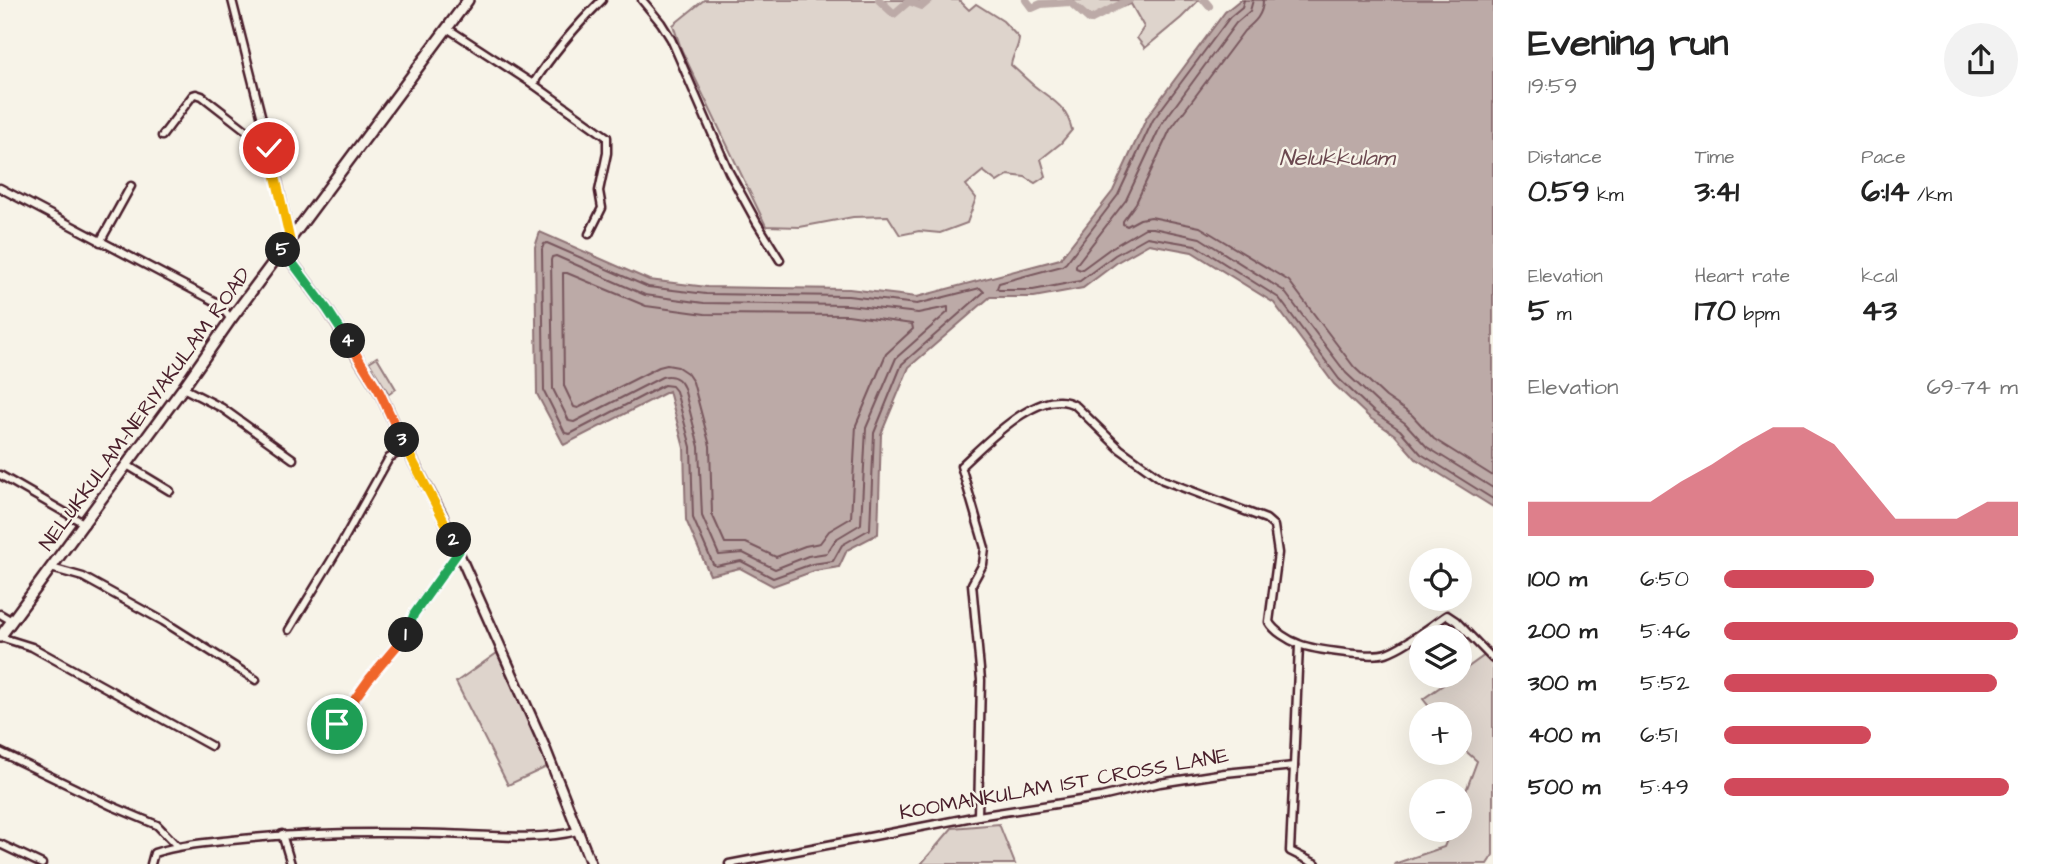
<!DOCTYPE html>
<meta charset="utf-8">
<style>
body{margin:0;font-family:"Architects Daughter",sans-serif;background:#f2f2f2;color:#222;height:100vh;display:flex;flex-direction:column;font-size:26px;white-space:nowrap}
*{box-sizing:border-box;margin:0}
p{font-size:23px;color:#767676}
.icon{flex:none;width:38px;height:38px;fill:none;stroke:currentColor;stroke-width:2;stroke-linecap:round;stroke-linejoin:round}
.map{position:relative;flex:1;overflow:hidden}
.drawer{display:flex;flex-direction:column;background:#fff;width:560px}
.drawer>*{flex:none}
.fabs{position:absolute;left:1409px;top:548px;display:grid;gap:14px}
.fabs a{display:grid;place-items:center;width:63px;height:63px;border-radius:50%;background:#fff;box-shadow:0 7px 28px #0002;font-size:35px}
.pin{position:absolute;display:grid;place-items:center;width:60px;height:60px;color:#fff;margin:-30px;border:4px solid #fff;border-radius:50%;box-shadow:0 2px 7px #0007}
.km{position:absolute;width:35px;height:35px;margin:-18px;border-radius:50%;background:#222;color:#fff;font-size:19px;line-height:35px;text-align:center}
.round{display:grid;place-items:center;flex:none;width:74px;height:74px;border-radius:37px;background:#f2f2f2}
.head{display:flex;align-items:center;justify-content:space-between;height:119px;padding:0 35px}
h1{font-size:38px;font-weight:700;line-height:52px}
.stats{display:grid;grid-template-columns:repeat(3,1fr);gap:10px;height:119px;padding:7px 35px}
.stats div{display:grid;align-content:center}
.stats b{font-size:30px;font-weight:700}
.stats small{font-size:19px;font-weight:400}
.stats p{font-size:19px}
.chart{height:196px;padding:14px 35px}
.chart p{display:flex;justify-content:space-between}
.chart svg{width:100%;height:126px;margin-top:7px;fill:#d1495b;opacity:.7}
ul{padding:0 35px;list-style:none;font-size:23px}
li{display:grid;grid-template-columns:112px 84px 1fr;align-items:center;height:52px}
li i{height:18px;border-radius:9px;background:#d1495b}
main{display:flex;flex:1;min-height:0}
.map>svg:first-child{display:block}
.green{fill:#ded4cc;stroke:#947a7c;stroke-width:2}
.water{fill:#bcaaa7;stroke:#8e7275;stroke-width:2}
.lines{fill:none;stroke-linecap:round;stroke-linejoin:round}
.shore{stroke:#78575d;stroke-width:2}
.canal{stroke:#bcaaa7;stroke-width:8}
.minor-casing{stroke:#4a1f2b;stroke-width:11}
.tertiary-casing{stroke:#4a1f2b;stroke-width:13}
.secondary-casing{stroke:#4a1f2b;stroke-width:14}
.minor{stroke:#f7f3e8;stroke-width:6}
.tertiary{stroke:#f7f3e8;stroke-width:8}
.secondary{stroke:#f7f3e8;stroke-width:9}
.split-1-casing{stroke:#fff;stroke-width:14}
.split-2-casing{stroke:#fff;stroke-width:14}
.split-3-casing{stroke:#fff;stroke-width:14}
.split-4-casing{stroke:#fff;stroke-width:14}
.split-5-casing{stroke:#fff;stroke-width:14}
.split-6-casing{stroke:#fff;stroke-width:14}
.split-1{stroke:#f0652b;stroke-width:9}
.split-2{stroke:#22a559;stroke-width:9}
.split-3{stroke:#f5b400;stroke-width:9}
.split-4{stroke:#f0652b;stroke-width:9}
.split-5{stroke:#22a559;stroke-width:9}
.split-6{stroke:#f5b400;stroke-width:9}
.labels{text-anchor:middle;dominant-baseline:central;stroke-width:5;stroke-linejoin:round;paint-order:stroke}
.street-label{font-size:21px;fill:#4a1f2b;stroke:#f7f3e8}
.water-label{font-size:23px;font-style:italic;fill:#6c4950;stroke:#f7f3e8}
</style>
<main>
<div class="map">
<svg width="1493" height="864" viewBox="0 0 1493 864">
<rect width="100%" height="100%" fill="#f7f3e8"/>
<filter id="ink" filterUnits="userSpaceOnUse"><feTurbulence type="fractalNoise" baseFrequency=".0143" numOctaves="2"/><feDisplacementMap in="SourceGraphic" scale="14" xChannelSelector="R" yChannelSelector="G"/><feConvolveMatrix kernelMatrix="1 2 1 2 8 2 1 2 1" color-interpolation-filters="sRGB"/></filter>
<g filter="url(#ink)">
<g class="green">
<path d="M704,0H959L969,10L976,4L1003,21L1019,38C1019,48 1012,55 1011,65C1018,71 1025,78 1032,84C1051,100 1066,104 1072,130L1061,143L1041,159L1046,176L1035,183L1025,177L1008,175L997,182L983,171L966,185L976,198L967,223L940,233L919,231L900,235L888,216L853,217L800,227L766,226L682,51L673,25Z"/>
<path d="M1069,0H1199L1181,18L1145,48L1137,38L1144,27L1131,4L1091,17Z"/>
<path d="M377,357L396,389L389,394L369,362Z"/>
<path d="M497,653L549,766L508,785L456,682Z"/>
<path d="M1485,655L1493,659V855L1487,864H1394L1444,847L1451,830H1460V807L1477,761L1460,746V714H1435L1423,699L1456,676H1460V673Z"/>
<path d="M999,824L1015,864H921L952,828Z"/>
</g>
<path class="water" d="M1240,0H1493V507L1416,459L1395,435L1370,418L1334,384L1274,303L1192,252L1149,244L1119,261L1083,288L1034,297H990L909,367L881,434L878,534L847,550L839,567L814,571L773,586L740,568L710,575L686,520L684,448L669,391L564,445L537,394L535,247L540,232L649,280L707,287L849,289L917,297L1060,259L1113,191L1147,117L1225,12Z"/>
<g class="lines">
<g class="shore">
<path d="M1244,0L1242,7L1230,17L1153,120L1118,195L1066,263L1062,266L999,283L997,288L999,290H1033L1080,281L1115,255L1147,237L1195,245L1279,298L1339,379L1374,412L1400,430L1421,454L1493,499"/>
<path d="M1253,0L1250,11L1236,23L1161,125L1126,200L1076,265V268L1081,270L1111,248L1145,228H1153L1200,238L1284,291L1346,373L1380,405L1405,423L1427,447L1493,488"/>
<path d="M1263,0C1263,15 1255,22 1244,31L1170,130L1136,203L1123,221V224L1127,226L1140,219L1151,217L1200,227L1289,281L1354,367L1386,397L1412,415L1434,439L1493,476"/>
<path d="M547,243L648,287L706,294L848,296L917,304L980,288L984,292L902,364L874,433L870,529L842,545L833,561L812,564L773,578L741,561L716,566L713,564L693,518L691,447L676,391L672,386L664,385L570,434L565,433L544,391L542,249L544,244Z"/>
<path d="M556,256L645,295L704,303L848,305L918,313L948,307V312L896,358L866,428L861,524L836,539L827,553L808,556L775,569L743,553L719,555L702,516L699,447L684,388C680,378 672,374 662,377L574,422L569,421L553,389L551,260L552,257Z"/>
<path d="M563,273H567L646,306L705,314L848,315L912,324L913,329L886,354L856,425L851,518L829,531L820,543L805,546L776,557L746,543H725L712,514L710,446L693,382L687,373L678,367L667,365L659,367L578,408L574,407L564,386Z"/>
</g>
<g class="canal">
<path d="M879,0L894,14L909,1L922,6L929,0"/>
<path d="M1026,0L1032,8L1041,4L1070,2L1090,20L1129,0"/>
<path d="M1204,0L1209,6"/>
</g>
<defs>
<g id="minor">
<path d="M232,0L278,182L290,240"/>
<path d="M642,0L661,23L671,39L729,172L757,223L780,260"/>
<path d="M447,28L533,84L607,137V153L599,191L602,208L589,234"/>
<path d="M533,84C554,51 575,27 602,0"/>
<path d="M162,136L193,95L196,94L202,96L269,148"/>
<path d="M0,188L218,303L231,319"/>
<path d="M100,242L131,186"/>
<path d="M183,388L222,408L293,459"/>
<path d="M127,465L170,491"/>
<path d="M0,475L85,524"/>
<path d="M51,568L83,577L163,621L256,680"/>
<path d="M0,614L12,621"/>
<path d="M289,630L340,546L389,458L406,448"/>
<path d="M0,637L32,647L211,746"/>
<path d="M337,724L369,679L408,632L414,614L459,551"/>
<path d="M0,752L112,806L157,825L177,846"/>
<path d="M1294,766L1299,645"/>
<path d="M978,816L981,680L972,584L983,564L985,548L961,466C985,444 1042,383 1076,406L1120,449L1163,480L1266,519L1274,526L1278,553L1269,622C1274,631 1288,640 1299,644C1314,650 1372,658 1386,653C1406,646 1429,627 1447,615L1456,621L1493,659"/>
<path d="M282,834L291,864"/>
<path d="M0,844L42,864"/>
<path d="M151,864L154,853C180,845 205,843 232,840C303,832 374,832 445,834C484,835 541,841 577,831"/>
<path d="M729,864L978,816L1101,797L1160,783L1225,773L1294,766L1290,851L1316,864"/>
</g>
<path id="tertiary" d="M283,250L327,309L379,391L406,448L441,513L544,745L591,864"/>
<path id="secondary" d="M0,637L183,388L231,319L468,0"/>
</defs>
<use href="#minor" class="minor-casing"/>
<use href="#tertiary" class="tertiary-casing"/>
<use href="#secondary" class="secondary-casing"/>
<use href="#minor" class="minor"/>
<use href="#tertiary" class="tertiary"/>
<use href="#secondary" class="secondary"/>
</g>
</g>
<g class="lines" filter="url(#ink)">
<defs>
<path id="split-1" d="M337,724L369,679L406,635"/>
<path id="split-2" d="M406,635L414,614L459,551L454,540"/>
<path id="split-3" d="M402,440L454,540"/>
<path id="split-4" d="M348,341L379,391L402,440"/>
<path id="split-5" d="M283,250L327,309L348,341"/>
<path id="split-6" d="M269,148L290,240L283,250"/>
</defs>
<use href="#split-1" class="split-1-casing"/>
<use href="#split-2" class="split-2-casing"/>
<use href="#split-3" class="split-3-casing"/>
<use href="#split-4" class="split-4-casing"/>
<use href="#split-5" class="split-5-casing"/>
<use href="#split-6" class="split-6-casing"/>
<use href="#split-1" class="split-1"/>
<use href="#split-2" class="split-2"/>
<use href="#split-3" class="split-3"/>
<use href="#split-4" class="split-4"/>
<use href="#split-5" class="split-5"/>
<use href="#split-6" class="split-6"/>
</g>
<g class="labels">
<g class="street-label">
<text transform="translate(145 409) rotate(-54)">NELUKKULAM-NERIYAKULAM ROAD</text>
<text transform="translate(1064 784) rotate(-10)">KOOMANKULAM 1ST CROSS LANE</text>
</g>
<g class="water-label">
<text x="1337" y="158">Nelukkulam</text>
</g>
</g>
</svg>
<div class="fabs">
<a><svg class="icon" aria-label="locate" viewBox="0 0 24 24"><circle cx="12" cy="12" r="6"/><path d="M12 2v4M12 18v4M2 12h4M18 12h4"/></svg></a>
<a><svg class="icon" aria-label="layers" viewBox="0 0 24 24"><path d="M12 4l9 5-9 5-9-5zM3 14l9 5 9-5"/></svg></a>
<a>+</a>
<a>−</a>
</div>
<div class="pin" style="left:337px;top:724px;background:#1e9e55"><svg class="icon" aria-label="arrive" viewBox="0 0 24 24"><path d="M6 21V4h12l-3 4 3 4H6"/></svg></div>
<div class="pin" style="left:269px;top:148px;background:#d93025"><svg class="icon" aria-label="check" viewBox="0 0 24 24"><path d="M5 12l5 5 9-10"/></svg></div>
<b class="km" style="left:406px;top:635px">1</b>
<b class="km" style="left:454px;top:540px">2</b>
<b class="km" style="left:402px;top:440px">3</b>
<b class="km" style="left:348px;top:341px">4</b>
<b class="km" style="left:283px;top:250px">5</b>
</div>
<section class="drawer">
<div class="head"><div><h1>Evening run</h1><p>19:59</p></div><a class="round"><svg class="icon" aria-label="share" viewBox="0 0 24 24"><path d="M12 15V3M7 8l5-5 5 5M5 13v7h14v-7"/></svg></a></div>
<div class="stats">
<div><p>Distance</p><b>0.59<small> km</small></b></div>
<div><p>Time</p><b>3:41</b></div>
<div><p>Pace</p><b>6:14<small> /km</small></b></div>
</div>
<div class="stats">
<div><p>Elevation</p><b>5<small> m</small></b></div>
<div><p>Heart rate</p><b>170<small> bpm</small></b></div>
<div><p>kcal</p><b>43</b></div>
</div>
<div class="chart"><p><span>Elevation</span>69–74 m</p>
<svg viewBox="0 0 160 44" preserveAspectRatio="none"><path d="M0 44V32L10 32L20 32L30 32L40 32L50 25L60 19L70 12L80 6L90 6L100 12L110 25L120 38L130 38L140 38L150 32L160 32V44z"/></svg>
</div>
<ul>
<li><b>100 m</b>6:50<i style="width:51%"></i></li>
<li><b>200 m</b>5:46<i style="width:100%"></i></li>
<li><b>300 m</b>5:52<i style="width:93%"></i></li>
<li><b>400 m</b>6:51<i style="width:50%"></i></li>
<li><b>500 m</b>5:49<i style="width:97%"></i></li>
</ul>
</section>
</main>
